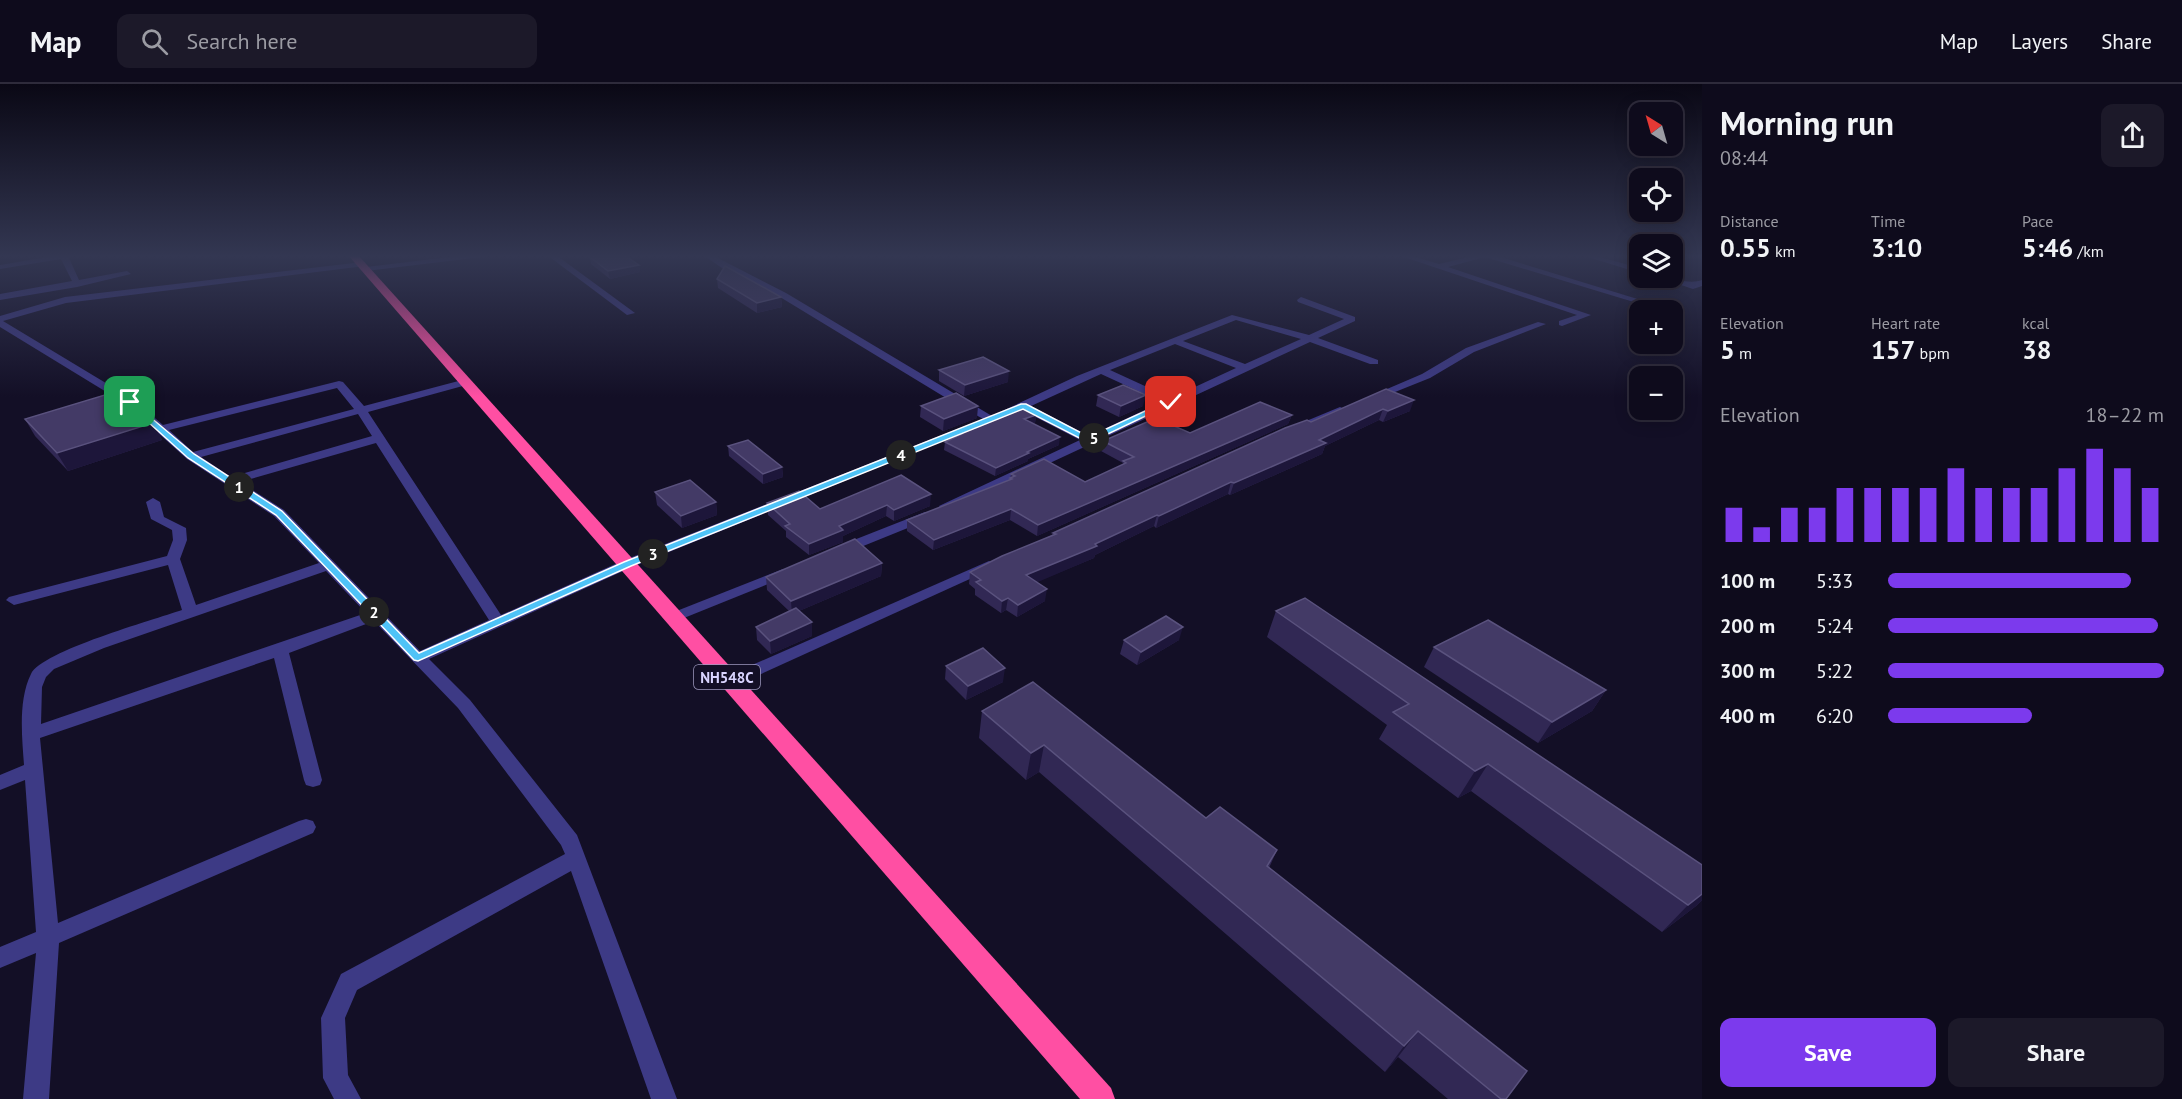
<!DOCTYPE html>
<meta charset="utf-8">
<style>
body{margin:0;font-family:"PT Sans",sans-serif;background:#1c1929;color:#f1f3f6;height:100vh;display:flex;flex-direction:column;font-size:22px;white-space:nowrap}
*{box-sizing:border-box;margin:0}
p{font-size:20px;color:#9b9ba3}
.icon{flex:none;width:33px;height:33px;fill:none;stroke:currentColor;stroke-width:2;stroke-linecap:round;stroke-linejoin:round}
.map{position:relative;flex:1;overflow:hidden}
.panel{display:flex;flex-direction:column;background:#0e0b1c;width:480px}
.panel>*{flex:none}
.needle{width:39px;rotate:323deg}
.fabs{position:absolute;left:1629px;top:18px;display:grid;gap:12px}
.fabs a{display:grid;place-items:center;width:54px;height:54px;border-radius:12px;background:#0e0b1c;box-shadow:0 3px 15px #0003,0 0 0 2px #2e2b3b;font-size:30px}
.pin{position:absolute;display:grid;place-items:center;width:51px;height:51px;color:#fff;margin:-26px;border-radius:12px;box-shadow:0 3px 9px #0006}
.km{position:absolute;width:30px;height:30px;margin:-15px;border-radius:50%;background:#222;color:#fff;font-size:16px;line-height:30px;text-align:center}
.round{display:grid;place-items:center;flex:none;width:63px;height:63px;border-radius:12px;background:#1c1929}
.head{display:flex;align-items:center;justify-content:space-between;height:102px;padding:0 18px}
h1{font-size:33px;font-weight:700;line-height:45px}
.metrics{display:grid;grid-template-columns:repeat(3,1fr);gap:9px;height:102px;padding:6px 18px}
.metrics div{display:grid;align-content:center}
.metrics b{font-size:26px;font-weight:700}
.metrics small{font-size:16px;font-weight:400}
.metrics p{font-size:16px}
.chart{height:168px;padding:12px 18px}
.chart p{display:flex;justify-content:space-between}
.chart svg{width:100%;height:108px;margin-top:6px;stroke:#7c3aed;stroke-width:6}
.cta{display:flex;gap:12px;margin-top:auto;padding:12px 18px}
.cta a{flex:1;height:69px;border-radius:12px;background:#7c3aed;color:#fff;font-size:24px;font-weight:700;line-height:69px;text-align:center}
.cta a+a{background:#1c1929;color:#f1f3f6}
ul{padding:0 18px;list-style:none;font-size:20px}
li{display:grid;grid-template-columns:96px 72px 1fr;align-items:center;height:45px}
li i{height:15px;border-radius:8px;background:#7c3aed}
header{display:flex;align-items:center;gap:36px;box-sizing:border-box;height:84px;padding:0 30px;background:#0e0b1c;border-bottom:2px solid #2e2b3b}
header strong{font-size:28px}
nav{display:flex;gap:33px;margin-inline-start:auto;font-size:21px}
.search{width:420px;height:54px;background:#1c1929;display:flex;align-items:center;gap:15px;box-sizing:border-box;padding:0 21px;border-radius:12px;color:#9b9ba3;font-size:22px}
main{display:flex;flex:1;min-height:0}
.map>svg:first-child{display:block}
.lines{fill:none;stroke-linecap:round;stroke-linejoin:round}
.minor{fill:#3d3a85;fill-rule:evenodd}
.highway{fill:#ff4fa3;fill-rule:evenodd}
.wall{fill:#312854}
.shaded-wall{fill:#1d163a}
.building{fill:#433a66;stroke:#5a527e;stroke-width:1.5}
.route{fill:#4fc3f7;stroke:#fff;stroke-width:1.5}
.labels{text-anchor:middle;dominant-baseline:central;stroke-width:4.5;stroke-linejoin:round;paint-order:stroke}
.shield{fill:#130f26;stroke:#9e99be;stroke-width:1.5}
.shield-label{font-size:15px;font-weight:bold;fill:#d9d4ff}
</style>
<header>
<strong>Map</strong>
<div class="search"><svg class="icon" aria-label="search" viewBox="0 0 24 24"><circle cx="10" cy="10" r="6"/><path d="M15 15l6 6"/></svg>Search here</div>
<nav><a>Map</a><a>Layers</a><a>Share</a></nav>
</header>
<main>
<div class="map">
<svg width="1702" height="1015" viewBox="0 0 1702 1015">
<rect width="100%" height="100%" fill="#130f26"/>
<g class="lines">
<g class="minor">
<path d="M59,171H74L69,174L79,196L127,187L131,190L77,203L0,216V210L72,197L61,175L0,185V181Z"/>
<path d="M466,171H486L482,173L366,187L362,185L366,183Z"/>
<path d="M547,171H556L635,229L627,231Z"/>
<path d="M703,171H712L786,209L997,335L991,338L987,337L961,323L780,213L722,184Z"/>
<path d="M1398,171H1409L1439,180L1477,171H1494L1644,217L1637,219L1485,173L1448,183L1591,231L1562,242L1559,241V237L1577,231Z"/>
<path d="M1581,171H1592L1640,184V189Z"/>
<path d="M362,178H365V182L66,219L3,237L134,316L163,341L339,297L343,298L364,322L466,295L470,296V300L368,328L501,531L622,477L970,340L974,339L980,342L632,483L429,575L470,616L577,751L677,1015H651L571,787L357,906L345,934L348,991L361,1015H334L323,994L321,934L341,890L565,770L561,761L458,624L374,537L289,569L322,696L320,701L313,703L306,701L304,696L274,574L40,654L58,839L299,737L306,735L313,737L316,743L313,749L59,859L49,1015H23L36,869L0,884V863L36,848L25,696L0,706V691L24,681C22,653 18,616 31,590C42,567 153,536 182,526L168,481L14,521L6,516L9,513L167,472L173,456L172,446L151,435L146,418L153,414L160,418L164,433L186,444L187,456L180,475L196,521L319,479L274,432L187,375L126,320L0,243V232L65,213ZM337,304L354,325L193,368L169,346ZM358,330L372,352L231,393L201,373ZM376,359L489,536L420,567L284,426L240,398ZM326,487L366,529L41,640L42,603L46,593L54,585L104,564Z"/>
<path d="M1660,194C1674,193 1688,201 1702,196V202L1693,205Z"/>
<path d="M1301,213L1355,233V237L1318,254L1378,276V280H1370L1310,258L951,425H941L939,422L1080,356L1022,326L1002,334L996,331L998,329L1077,292L1232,231L1309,251L1344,235L1298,218L1297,216ZM1236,236L1301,255L1245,280L1183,257ZM1175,260L1236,284L1171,314L1110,286ZM1101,290L1162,318L1089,352L1031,322Z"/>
<path d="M1538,238L1546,240L1474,268L1430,294L1375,316L1371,317L1366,314L1422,290L1466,264Z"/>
<path d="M1340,323L1346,326L1344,328L1297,347L1293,348L1287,345Z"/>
<path d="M925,428L930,429L932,432L930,435L846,469H836L834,466L836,463Z"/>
<path d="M989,477L996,481L994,484L737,601H725L723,597L725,593Z"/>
<path d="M783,485L790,489L788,492L679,536H669L666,533L669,530Z"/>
</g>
<path class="highway" d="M348,171H358L1111,1004L1115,1015H1080Z"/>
</g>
<g class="wall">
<path d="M591,171H625L639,181L640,188L610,195L591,180L590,173L591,172Z"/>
<path d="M717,195L781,213L782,223L757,229L718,204Z"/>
<path d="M939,286L1008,298L964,312L939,297Z"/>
<path d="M1386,305L1410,327L1383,338L1379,336L1325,362L1322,370L1230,411L1228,410L1156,444L1154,442L1095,471L1094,474L1036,498L1045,517L1017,533L1006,526L1001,529L975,511V505L969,500L970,488L1052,451L1053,449Z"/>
<path d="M1098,311L1143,322L1119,333L1096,322Z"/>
<path d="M921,322L977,334L943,347L920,333Z"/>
<path d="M1036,331L1035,339L1032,340L1059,361L1028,375V377L995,392L944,366L945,358L956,353L957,347Z"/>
<path d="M1292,331L1288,340L1037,452L1010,436L933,466L907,447V436L1010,396L1011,390L1085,398L1123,381V379L1101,367L1103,357L1190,349Z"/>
<path d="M25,335L153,339L162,356L68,387L35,352Z"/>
<path d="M728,362L782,383L783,393L763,400L729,372Z"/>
<path d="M901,391L930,422L894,437L886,432L843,452V458L809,471L786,453V447L768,431L767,419L820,425Z"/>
<path d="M655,408L716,418L717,431L682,444L657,421Z"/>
<path d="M882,479L881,492L799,527L812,538V552L771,570L757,556L756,543L789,527L767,506L766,493Z"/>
<path d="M1276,527L1702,781V816L1696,822L1662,848L1471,707L1458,714L1379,655L1387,641L1267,553Z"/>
<path d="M1124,556H1179L1137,581L1120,570Z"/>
<path d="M1434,563L1606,606L1592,627L1538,659L1424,583Z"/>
<path d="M946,582L1003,598L966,616L945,595Z"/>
<path d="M982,627L1206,734L1277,766L1269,784L1506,1015H1448L1398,973L1385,988L1039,688L1026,696L979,654Z"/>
</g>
<g class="shaded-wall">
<path d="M639,181L640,188L610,195L608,187Z"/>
<path d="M781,213L782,223L757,229V219Z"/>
<path d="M1009,287L1008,298L964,312L965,301Z"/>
<path d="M1146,311L1143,322L1119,333L1121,322Z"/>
<path d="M1414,316L1410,327L1383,338L1388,327Z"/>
<path d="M978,322L977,334L943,347L944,335Z"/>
<path d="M1383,325L1379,336L1325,362L1322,370L1230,411L1234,399L1319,356Z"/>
<path d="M1036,331L1035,339L1023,343L1024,335Z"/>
<path d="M1292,331L1288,340L1037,452L1038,441Z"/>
<path d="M153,339L162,356L68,387L57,369Z"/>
<path d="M1060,353L1059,361L1028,375V377L995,392L996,384L1027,368Z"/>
<path d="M782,383L783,393L763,400V390Z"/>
<path d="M1231,398L1228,410L1156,444L1159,432Z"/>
<path d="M931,410L930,422L894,437V426Z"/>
<path d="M716,418L717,431L682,444L681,432Z"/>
<path d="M887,421L886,432L843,452V458L809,471V460L839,442Z"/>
<path d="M1011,425L1010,436L933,466L934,456Z"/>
<path d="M1157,431L1154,442L1095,471L1094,474L1024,504L1026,491Z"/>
<path d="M882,479L881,492L792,530L791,517Z"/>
<path d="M1047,505L1045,517L1017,533L1018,521Z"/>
<path d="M1008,514L1006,526L1001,529L1002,517Z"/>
<path d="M812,538V552L771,570L770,557Z"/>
<path d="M1183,543L1179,556L1137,581L1141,568Z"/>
<path d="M1005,584L1003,598L966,616L968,602Z"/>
<path d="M1606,606L1592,627L1538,659L1552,638Z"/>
<path d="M1044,661L1039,688L1026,696L1031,669Z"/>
<path d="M1488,680L1471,707L1458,714L1475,687Z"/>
<path d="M1702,810V816L1696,822L1662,848L1688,821Z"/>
<path d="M1418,947L1398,973L1385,988L1404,962Z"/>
</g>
<g class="building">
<path d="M593,171H624L639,181L608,187L590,173L595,172Z"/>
<path d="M725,182L781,213L757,219L717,195Z"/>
<path d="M983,273L1009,287L965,301L939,286Z"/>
<path d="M1123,301L1146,311L1121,322L1098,311Z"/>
<path d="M1386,305L1414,316L1388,327L1383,325L1319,356L1326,359L1234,399L1231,398L1159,432L1157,431L1095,460L1097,462L1026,491L1047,505L1018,521L1008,514L1002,517L976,498L981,496L970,488L1002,472L1056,450L1053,449L1285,344L1307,336L1311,338Z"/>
<path d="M118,307L153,339L57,369L25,335Z"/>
<path d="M956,309L978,322L944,335L921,322Z"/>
<path d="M1260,318L1292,331L1038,441L1011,425L934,456L907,436L1012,395L1010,394L1015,392L1011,390L1044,375L1085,398L1126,379L1123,377L1134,373L1103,357L1156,334L1190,349Z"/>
<path d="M1019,322L1036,331L1024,335L1060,353L1027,368L1029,369L996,384L945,358L962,350L957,347Z"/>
<path d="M748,356L782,383L763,390L728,362Z"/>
<path d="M901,391L931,410L894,426L887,421L839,442L843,446L809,460L785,442L790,440L767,419L799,407L820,425Z"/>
<path d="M690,396L716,418L681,432L655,408Z"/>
<path d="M855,455L882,479L791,517L766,493Z"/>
<path d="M1305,514L1702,781V810L1688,821L1488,680L1475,687L1393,628L1409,620L1276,527Z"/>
<path d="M796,524L812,538L770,557L756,543Z"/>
<path d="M1166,532L1183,543L1141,568L1124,556Z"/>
<path d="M1488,536L1606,606L1552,638L1434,563Z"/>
<path d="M983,564L1005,584L968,602L946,582Z"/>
<path d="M1033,598L1206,734L1220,723L1277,766L1267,782L1527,987L1506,1015H1501L1418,947L1404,962L1044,661L1031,669L982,627Z"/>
</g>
<linearGradient id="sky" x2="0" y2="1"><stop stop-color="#0a0815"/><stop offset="0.55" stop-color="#333752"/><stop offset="1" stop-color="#333752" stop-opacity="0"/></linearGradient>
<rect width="1702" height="313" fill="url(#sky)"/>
<path class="route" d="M130,316L194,370L282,427L419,569L624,478L1021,320H1026L1089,353L1169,316L1175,318L1089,359L1023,325L631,482L418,577L414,576L276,431L188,374L127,319Z"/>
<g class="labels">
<rect class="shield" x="694" y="581" width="66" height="24" rx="4.5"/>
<g class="shield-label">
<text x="727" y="593">NH548C</text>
</g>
</g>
</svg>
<div class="fabs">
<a><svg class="needle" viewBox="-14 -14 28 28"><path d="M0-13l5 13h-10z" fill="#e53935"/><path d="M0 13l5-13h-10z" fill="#9b9ba3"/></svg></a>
<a><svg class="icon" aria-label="locate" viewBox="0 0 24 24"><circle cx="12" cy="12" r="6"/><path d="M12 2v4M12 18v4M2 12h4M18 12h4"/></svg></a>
<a><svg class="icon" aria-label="layers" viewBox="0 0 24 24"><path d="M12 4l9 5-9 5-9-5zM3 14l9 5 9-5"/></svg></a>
<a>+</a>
<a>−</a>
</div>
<div class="pin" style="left:130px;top:318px;background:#1e9e55"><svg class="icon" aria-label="arrive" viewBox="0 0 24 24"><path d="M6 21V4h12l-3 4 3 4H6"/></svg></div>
<div class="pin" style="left:1171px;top:318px;background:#d93025"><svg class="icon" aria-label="check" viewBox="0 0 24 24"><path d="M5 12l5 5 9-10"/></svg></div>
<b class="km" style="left:239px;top:403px">1</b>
<b class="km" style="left:374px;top:528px">2</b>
<b class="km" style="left:653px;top:470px">3</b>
<b class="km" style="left:901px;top:371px">4</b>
<b class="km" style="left:1094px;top:354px">5</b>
</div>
<section class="panel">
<div class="head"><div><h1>Morning run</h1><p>08:44</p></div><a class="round"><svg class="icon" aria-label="share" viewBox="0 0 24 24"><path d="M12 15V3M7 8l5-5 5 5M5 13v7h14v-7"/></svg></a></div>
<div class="metrics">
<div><p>Distance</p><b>0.55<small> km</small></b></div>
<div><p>Time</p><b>3:10</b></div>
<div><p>Pace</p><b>5:46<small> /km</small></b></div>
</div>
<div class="metrics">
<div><p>Elevation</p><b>5<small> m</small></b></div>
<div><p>Heart rate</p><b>157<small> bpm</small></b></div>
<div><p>kcal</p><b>38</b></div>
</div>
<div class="chart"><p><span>Elevation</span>18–22 m</p>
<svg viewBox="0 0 160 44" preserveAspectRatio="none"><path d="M5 44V30M15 44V38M25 44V30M35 44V30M45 44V22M55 44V22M65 44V22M75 44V22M85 44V14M95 44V22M105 44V22M115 44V22M125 44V14M135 44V6M145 44V14M155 44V22"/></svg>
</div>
<ul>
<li><b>100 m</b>5:33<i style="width:88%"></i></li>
<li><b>200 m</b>5:24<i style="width:98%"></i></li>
<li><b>300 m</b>5:22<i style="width:100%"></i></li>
<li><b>400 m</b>6:20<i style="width:52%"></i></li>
</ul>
<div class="cta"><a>Save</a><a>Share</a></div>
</section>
</main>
